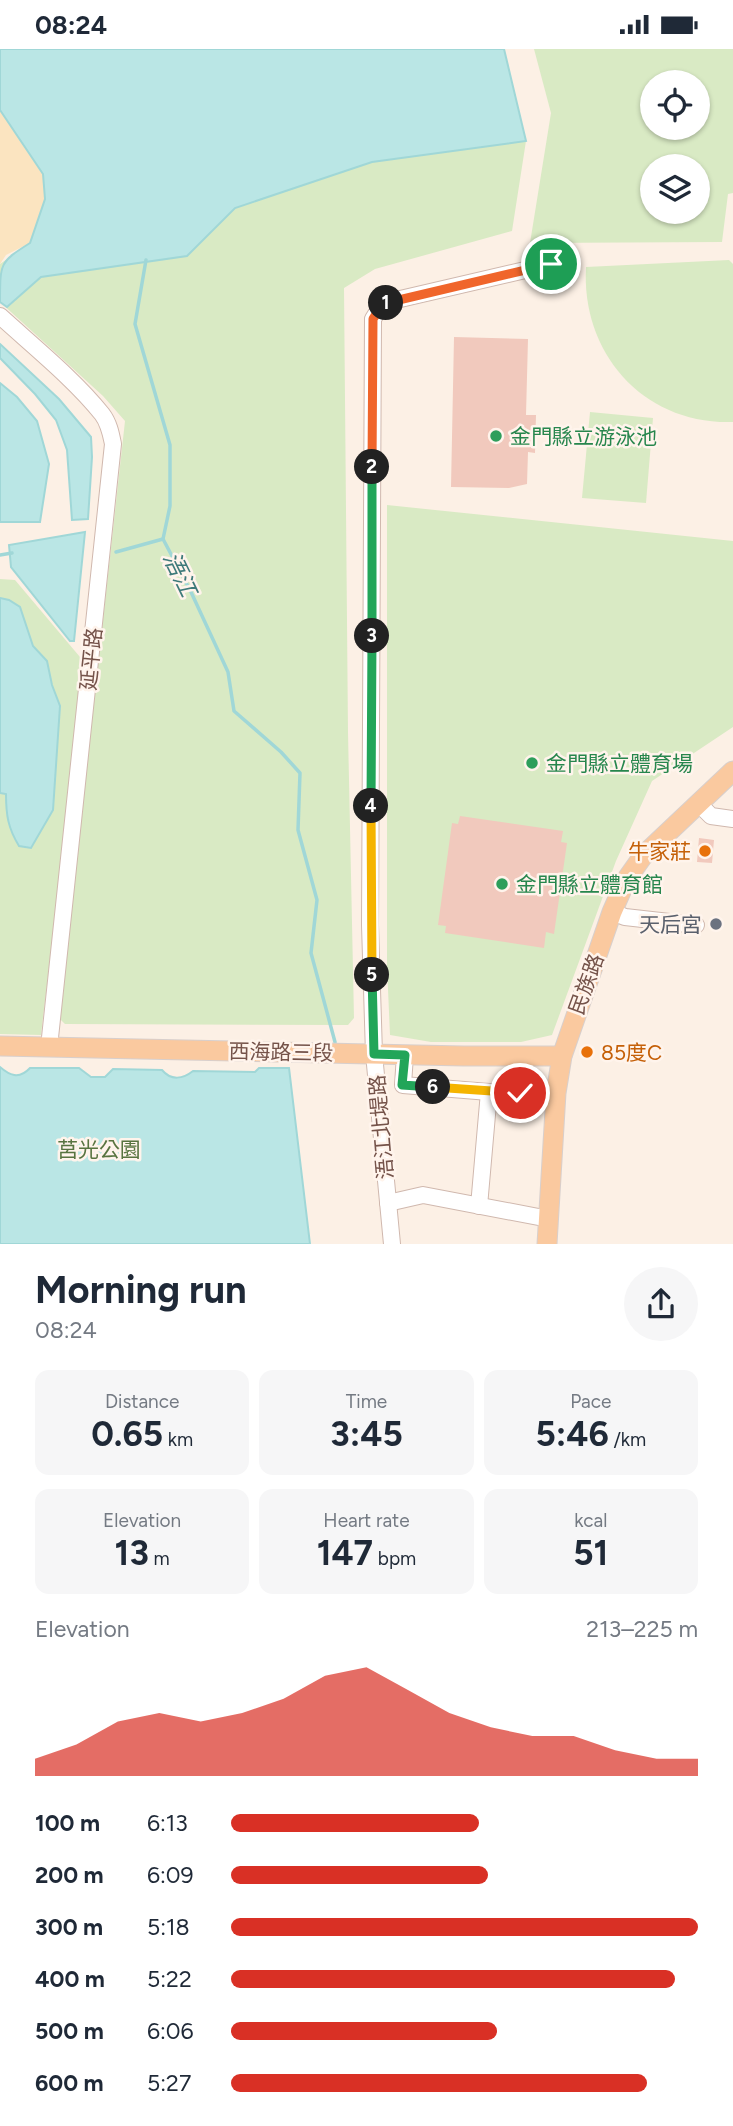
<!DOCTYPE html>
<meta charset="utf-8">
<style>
body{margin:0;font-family:Figtree,"Noto Sans TC",sans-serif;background:#f6f6f7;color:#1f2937;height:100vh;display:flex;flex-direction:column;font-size:26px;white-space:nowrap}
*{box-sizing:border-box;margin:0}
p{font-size:23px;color:#747a83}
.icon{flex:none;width:38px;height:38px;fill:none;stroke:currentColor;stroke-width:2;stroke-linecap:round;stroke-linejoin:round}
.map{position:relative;height:1195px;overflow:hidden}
.side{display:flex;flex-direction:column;background:#fff;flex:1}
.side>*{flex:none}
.buttons{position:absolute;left:640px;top:21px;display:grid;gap:14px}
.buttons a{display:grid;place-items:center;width:70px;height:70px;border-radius:50%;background:#fff;box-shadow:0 2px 5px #0004;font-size:35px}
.pin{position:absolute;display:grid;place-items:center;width:60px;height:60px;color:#fff;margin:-30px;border:4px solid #fff;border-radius:50%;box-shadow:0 2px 7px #0007}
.km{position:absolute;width:35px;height:35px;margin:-18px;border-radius:50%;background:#222;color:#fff;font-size:19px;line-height:35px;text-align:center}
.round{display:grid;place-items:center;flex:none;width:74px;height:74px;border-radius:37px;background:#f6f6f7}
.overview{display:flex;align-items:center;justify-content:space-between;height:119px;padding:0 35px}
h1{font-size:38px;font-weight:700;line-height:52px}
.stats{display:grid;grid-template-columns:repeat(3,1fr);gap:10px;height:119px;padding:7px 35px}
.stats div{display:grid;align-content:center;border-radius:14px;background:#f6f6f7;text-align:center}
.stats b{font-size:35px;font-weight:700}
.stats small{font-size:19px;font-weight:400}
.stats p{font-size:19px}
.chart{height:196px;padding:14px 35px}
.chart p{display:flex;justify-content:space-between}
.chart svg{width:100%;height:126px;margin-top:7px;fill:#d93025;opacity:.7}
ul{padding:0 35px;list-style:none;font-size:23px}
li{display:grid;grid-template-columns:112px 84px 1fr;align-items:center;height:52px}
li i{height:18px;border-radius:9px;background:#d93025}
.status{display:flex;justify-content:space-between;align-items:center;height:49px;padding:0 35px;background:#fff;direction:ltr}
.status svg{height:19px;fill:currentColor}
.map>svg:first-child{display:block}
.green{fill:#d9eac4;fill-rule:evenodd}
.sand{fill:#fbe4c0}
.water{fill:#bae6e5;stroke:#a0d7d7;stroke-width:2}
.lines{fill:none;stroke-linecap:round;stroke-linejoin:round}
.stream{stroke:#a0d7d7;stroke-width:3.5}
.building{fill:#f1c9bd}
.minor-casing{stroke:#d0b8ae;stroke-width:18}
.major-casing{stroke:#d8cfcc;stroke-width:21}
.minor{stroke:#fff;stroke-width:16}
.major{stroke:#fac99f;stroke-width:19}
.split-1-casing{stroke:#fff;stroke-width:14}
.split-2-casing{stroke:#fff;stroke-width:14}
.split-3-casing{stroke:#fff;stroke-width:14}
.split-4-casing{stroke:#fff;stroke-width:14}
.split-5-casing{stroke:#fff;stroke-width:14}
.split-6-casing{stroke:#fff;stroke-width:14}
.split-7-casing{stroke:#fff;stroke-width:14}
.split-1{stroke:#f0652b;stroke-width:9}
.split-2{stroke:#f0652b;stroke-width:9}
.split-3{stroke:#22a559;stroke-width:9}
.split-4{stroke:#22a559;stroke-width:9}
.split-5{stroke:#f5b400;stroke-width:9}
.split-6{stroke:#22a559;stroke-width:9}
.split-7{stroke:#f5b400;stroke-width:9}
.leisure-dot{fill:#2e9e5b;stroke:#fff4ec;stroke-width:2.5}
.food-dot{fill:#e8710a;stroke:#fff4ec;stroke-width:2.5}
.worship-dot{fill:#6b7280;stroke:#fff4ec;stroke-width:2.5}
.labels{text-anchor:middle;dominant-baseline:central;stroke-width:5;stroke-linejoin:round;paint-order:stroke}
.leisure-label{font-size:21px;fill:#27864d;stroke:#fff4ec;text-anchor:start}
.street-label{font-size:21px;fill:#75534a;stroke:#fff4ec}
.food-label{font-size:21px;fill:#c56008;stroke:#fff4ec;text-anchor:end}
.worship-label{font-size:21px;fill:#5b616d;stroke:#fff4ec;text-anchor:end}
.park-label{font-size:21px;fill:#587440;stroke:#fff4ec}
.water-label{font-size:23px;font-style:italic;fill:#3e7a7a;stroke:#fff4ec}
</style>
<div class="status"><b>08:24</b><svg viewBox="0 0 49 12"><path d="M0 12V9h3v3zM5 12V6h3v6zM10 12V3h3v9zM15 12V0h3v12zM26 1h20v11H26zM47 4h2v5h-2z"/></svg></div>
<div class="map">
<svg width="733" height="1195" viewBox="0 0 733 1195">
<rect width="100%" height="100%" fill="#fcf0e5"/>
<g class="green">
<path d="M0,0H504L526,92L512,182L375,220L344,239L348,683L354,969L348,976L65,975L59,969L125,372L103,347L0,253V215L30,194L35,177L43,125L0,61Z"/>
<path d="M534,0H733V144L728,145L722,193L530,194L551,64ZM653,33H698V79H653ZM653,117H698V163H653Z"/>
<path d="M729,211L733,215V373C644,376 581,305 586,218Z"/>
<path d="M590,363L653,369L646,454L582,449Z"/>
<path d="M387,456L733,492V678L652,732L616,812L552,986L521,993H431L390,986L387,917Z"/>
<path d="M0,530L15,531L85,614L41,986L0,985Z"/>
</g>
<path class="sand" d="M0,61L43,125L45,150L30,194L6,206L0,215Z"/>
<g class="water">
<path d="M0,0H504L526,92L372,113L235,159L187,207L41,228L7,258L0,253C0,213 0,213 30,194L45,150L43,125L0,61Z"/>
<path d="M0,295L59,350L91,388L92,408L88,470L72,471L67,401L56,371L35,345L0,309Z"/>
<path d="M0,334L17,348L37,372L49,415L40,473H0Z"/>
<path d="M85,483L74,592H70L11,518L9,496Z"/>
<path d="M0,549L9,551L20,558L33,597L47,612L52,636L60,657L53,761L31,799L19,797C8,779 6,766 6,745L0,744Z"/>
<path d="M0,1018C9,1026 19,1031 30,1019H79L91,1028H105L113,1020L162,1021C171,1032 183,1030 193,1022L255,1023L259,1019H289L310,1195H0Z"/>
</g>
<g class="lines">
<g class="stream">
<path d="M146,211L135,275L170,396V457L163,490L191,543L228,623L234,662L281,703L300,724L298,781L317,851L311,904L335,993"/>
<path d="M116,503L163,490"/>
<path d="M0,506L12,504"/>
</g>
</g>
<g class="building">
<path d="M454,288L528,290L526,366H536L535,404L528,403L527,435L509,439L451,438Z"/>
<path d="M460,767L563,782L561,793L567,794L554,885L546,883L544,899L445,884L446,877L438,876L452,774L458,775Z"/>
<path d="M699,789L714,791L712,814L697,813Z"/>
</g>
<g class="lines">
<defs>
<g id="minor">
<path d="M0,267C33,297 75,331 102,365C109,374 111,385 113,395L49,998"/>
<path d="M698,754L711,767L733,770"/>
<path d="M612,863L625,868L696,876"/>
<path d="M405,1006L403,1036L489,1043"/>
<path d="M388,1154L423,1146L549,1170"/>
<path d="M479,1157L489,1043L520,1044L527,1006"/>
<path d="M392,1195L374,1005L370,876L373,270L383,254L551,215"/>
</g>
<g id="major">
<path d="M0,997L464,1007H562"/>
<path d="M547,1195L556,1044L562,1007L612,863L626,831L643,807L733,722"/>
</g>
</defs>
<use href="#minor" class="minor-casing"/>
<use href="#major" class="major-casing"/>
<use href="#minor" class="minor"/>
<use href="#major" class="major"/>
</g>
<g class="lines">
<defs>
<path id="split-1" d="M386,254L551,215"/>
<path id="split-2" d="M372,418L373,270L383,254H386"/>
<path id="split-3" d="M372,587V418"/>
<path id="split-4" d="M371,757L372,587"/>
<path id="split-5" d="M371,757L372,926"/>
<path id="split-6" d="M372,926L374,1005L405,1006L402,1036L433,1038"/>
<path id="split-7" d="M433,1038L520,1044"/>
</defs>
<use href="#split-1" class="split-1-casing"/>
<use href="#split-2" class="split-2-casing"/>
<use href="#split-3" class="split-3-casing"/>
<use href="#split-4" class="split-4-casing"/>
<use href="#split-5" class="split-5-casing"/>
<use href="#split-6" class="split-6-casing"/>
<use href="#split-7" class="split-7-casing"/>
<use href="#split-1" class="split-1"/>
<use href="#split-2" class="split-2"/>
<use href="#split-3" class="split-3"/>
<use href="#split-4" class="split-4"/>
<use href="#split-5" class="split-5"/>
<use href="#split-6" class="split-6"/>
<use href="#split-7" class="split-7"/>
</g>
<g class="leisure-dot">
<circle cx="496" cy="387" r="7"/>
<circle cx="532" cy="714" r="7"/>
<circle cx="502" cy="835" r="7"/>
</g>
<g class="food-dot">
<circle cx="705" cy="802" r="7"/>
<circle cx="587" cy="1003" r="7"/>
</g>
<circle class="worship-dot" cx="716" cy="875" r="7"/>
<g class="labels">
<g class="leisure-label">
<text x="510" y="387">金門縣立游泳池</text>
<text x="546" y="714">金門縣立體育場</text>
<text x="516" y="835">金門縣立體育館</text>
</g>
<g class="street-label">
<text transform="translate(91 610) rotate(-84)">延平路</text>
<text transform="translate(586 935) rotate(-70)">民族路</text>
<text transform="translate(281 1003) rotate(1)">西海路三段</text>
<text transform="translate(381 1078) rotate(-95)">浯江北堤路</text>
</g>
<g class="food-label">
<text x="691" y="802">牛家莊</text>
<text x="601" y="1003" text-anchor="start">85度C</text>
</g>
<g class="worship-label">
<text x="702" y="875">天后宮</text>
</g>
<g class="park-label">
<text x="99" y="1100">莒光公園</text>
</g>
<g class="water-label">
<text transform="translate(180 525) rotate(64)">浯江</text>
</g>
</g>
</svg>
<div class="buttons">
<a><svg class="icon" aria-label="locate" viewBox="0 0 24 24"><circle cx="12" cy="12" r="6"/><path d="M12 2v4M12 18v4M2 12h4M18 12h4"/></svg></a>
<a><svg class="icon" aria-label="layers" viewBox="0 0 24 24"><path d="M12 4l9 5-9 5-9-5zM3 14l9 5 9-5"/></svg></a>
</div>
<div class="pin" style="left:551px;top:215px;background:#1e9e55"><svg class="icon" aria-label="arrive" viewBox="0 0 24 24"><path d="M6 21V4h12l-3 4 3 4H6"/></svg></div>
<div class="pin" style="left:520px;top:1044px;background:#d93025"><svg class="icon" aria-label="check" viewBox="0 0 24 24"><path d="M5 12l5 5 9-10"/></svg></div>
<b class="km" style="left:386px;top:254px">1</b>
<b class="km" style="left:372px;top:418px">2</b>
<b class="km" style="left:372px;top:587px">3</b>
<b class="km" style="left:371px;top:757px">4</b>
<b class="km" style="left:372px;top:926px">5</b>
<b class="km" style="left:433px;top:1038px">6</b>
</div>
<section class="side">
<div class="overview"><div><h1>Morning run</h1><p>08:24</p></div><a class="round"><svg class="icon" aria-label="share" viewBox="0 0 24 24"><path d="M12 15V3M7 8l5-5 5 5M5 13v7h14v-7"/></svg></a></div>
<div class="stats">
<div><p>Distance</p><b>0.65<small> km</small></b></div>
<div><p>Time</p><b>3:45</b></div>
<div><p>Pace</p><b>5:46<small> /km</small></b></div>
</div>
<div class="stats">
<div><p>Elevation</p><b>13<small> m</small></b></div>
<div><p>Heart rate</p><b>147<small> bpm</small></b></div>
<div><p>kcal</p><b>51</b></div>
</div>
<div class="chart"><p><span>Elevation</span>213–225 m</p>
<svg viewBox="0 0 160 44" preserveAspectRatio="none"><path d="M0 44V38L10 33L20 25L30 22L40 25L50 22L60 17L70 9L80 6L90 14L100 22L110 27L120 30L130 30L140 35L150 38L160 38V44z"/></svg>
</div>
<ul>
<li><b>100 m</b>6:13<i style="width:53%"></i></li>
<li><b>200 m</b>6:09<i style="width:55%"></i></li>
<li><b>300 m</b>5:18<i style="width:100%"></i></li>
<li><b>400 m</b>5:22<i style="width:95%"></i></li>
<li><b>500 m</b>6:06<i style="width:57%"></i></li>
<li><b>600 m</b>5:27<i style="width:89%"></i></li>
</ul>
</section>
